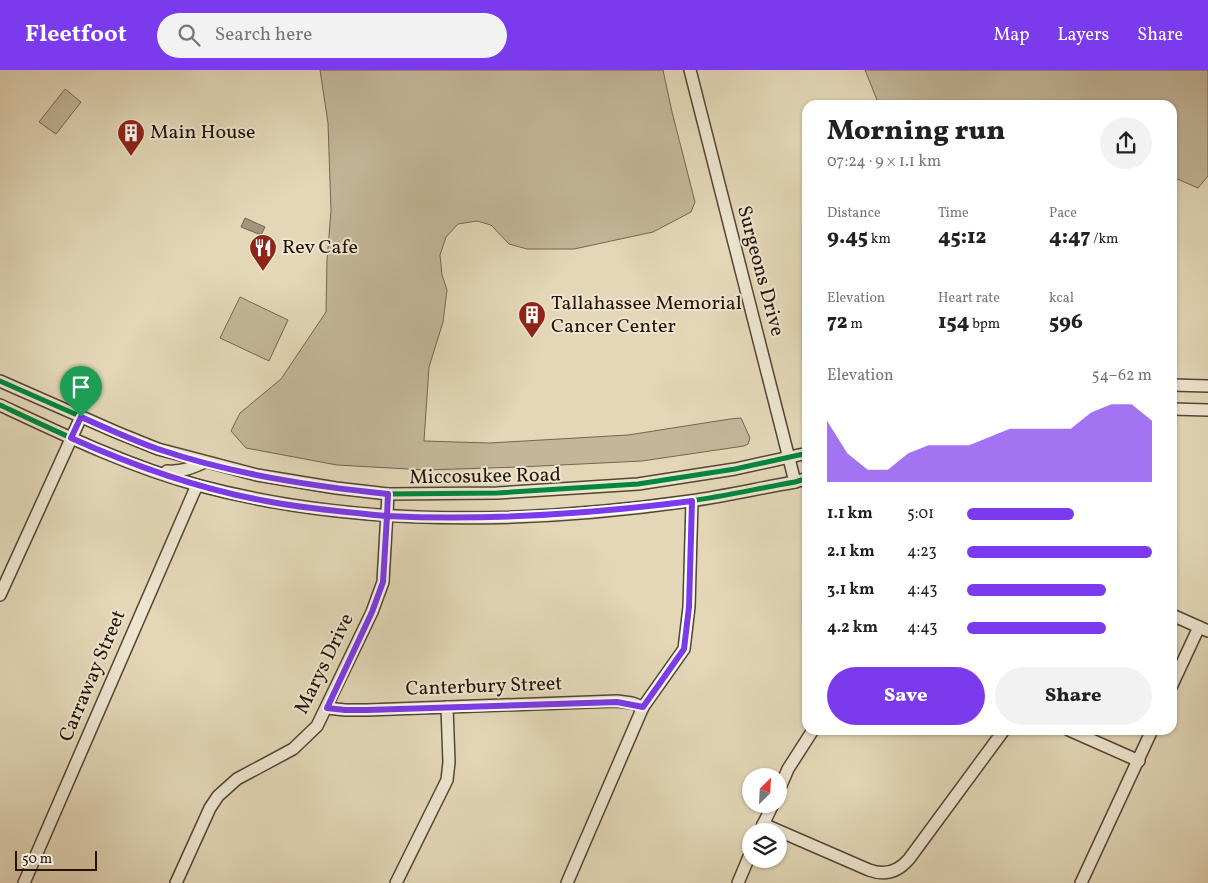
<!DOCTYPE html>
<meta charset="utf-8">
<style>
body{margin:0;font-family:Vollkorn,serif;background:#f2f2f2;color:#222;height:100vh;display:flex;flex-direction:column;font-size:19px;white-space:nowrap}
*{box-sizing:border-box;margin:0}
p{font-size:16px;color:#767676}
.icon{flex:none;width:28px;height:28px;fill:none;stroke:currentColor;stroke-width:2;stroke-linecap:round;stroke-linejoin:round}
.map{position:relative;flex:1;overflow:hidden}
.sheet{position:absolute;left:802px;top:30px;width:375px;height:635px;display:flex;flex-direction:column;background:#fff;border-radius:15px;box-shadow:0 1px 4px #0004}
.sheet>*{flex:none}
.needle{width:32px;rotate:24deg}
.tools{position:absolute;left:742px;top:698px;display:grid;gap:10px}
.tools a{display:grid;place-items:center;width:45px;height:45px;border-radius:50%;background:#fff;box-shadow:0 1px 4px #0004;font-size:25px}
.scale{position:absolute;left:15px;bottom:12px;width:82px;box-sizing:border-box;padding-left:5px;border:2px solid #251407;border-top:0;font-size:14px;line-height:18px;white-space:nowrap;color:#251407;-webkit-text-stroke:4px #ede5d0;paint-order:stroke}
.pin{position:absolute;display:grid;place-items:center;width:42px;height:42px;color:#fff;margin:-51px -21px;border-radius:50% 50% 50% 0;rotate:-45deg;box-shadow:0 0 5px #0007}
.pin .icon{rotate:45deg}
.round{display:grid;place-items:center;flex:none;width:52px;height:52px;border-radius:26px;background:#f2f2f2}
.overview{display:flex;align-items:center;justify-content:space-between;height:85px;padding:0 25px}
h1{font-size:28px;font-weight:800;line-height:38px}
.figures{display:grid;grid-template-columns:repeat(3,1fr);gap:8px;height:85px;padding:5px 25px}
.figures div{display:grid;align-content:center}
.figures b{font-size:21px;font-weight:800}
.figures small{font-size:14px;font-weight:400}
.figures p{font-size:14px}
.chart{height:140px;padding:10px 25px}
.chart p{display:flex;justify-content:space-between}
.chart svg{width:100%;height:90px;margin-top:5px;fill:#7c3aed;opacity:.7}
.cta{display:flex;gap:10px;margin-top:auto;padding:10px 25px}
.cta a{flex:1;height:58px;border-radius:30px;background:#7c3aed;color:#fff;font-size:20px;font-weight:800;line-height:58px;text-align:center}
.cta a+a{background:#f2f2f2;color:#222}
ul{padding:0 25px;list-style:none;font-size:16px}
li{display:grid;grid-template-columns:80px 60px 1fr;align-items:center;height:38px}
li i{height:12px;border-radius:6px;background:#7c3aed}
header{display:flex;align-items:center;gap:30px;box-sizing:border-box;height:70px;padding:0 25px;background:#7c3aed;color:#fff}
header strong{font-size:24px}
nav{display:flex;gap:28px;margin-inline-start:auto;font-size:18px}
.search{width:350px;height:45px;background:#f2f2f2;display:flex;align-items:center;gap:12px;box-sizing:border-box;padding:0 18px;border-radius:28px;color:#767676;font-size:19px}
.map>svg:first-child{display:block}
.green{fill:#c3b699;stroke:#746550}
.water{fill:#a2957b;stroke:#70614d}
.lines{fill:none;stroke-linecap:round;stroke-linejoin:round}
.minor-casing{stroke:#544533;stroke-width:14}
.minor{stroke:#ede5d0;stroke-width:11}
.cycleway-casing{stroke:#ede5d0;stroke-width:8}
.cycleway{stroke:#00873e;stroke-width:5}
.route-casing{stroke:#fff;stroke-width:10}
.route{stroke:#7c3aed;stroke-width:6}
.labels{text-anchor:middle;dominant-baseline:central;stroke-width:4;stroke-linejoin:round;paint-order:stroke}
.poi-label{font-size:20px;fill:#251407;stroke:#ede5d0;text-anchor:start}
.street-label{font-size:20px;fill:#251407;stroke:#ede5d0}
</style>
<header>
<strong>Fleetfoot</strong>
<div class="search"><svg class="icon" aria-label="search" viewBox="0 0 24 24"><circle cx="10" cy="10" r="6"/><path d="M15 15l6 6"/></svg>Search here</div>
<nav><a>Map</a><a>Layers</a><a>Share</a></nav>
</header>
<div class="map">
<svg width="1208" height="813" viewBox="0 0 1208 813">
<rect width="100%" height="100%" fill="#e3d7b7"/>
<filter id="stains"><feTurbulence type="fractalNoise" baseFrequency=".004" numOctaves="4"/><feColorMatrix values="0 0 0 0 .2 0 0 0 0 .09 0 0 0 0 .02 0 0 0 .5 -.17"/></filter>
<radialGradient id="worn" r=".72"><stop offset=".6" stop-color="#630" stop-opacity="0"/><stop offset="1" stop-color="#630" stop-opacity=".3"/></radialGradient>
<g class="green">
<path d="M320,0H663L672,42L695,132L691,142L653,162L574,179H527L509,174L491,155L477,151L458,154L446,167L440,185L442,205L447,220L443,252L429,297L424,371L490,373L628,365L730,349L741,348L750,368L748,374L744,376L642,391L520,397L426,400L337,395L246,378L231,361L240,343L281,309L326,242L327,190L331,141L328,53Z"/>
<path d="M865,0H1208V106L1198,118L1173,107L1172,35H879Z"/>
<path d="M65,19L81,32L56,64L39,52Z"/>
<path d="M240,227L288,250L269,291L220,268Z"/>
</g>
<path class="water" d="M245,148L265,157L261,165L241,157Z"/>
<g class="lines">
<defs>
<g id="minor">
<path d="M690,0L795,412"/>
<path d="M0,311L116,362L158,379L257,405L336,418L388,424L497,423L638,414L735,399L808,383"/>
<path d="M1172,315L1208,316"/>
<path d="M0,335C64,365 128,396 197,415C356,458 528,454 690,431C725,426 760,418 795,412L808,408"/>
<path d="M1172,339L1208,340"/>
<path d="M167,401C182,402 192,398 205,392"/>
<path d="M0,525L81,347"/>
<path d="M1172,545L1208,561"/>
<path d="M1172,615L1199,557"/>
<path d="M327,638L345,640H367L617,631L632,633L643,637"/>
<path d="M1069,660L1139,691"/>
<path d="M779,720L788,699L813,660"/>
<path d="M763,754L869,800C885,806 898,802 909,789L1004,660"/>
<path d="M760,761L773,734"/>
<path d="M24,813L197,415"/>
<path d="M176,813L210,738L218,726L237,709L293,679L317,656L372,542L383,512L388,424"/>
<path d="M396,813L447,710L449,692L447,637"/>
<path d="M567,813L643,637L684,579L689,537L692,431"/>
<path d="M738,813L751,782"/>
<path d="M1081,813L1152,660"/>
</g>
</defs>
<use href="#minor" class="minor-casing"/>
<use href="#minor" class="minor"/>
<defs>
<g id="cycleway">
<path d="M0,311L116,362L158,379L257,405L336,418L388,424L497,423L638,414L735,399L808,383"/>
<path d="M0,335C64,365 128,396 197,415C356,458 528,454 690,431C725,426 760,418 795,412L808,408"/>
</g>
</defs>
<use href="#cycleway" class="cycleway-casing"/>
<use href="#cycleway" class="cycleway"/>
</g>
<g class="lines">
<defs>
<path id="route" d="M81,347L71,368C134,396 198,419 266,431C306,439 347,442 387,446L383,512L372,542L327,638L345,640H367L617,632L643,637L684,579L689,537L692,431C590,444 489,451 387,446L388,424C310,416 232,404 158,379C132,370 106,358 81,347"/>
</defs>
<use href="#route" class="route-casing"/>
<use href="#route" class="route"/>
</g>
<defs>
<symbol id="building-pin" viewBox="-11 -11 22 30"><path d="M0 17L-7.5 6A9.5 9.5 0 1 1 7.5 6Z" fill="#8f2418" stroke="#ede5d0"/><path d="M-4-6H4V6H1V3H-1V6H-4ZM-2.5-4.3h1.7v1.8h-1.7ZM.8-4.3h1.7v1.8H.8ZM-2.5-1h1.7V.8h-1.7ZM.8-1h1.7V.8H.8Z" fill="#fff"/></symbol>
<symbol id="restaurant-pin" viewBox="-11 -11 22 30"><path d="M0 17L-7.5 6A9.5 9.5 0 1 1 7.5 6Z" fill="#8f2418" stroke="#ede5d0"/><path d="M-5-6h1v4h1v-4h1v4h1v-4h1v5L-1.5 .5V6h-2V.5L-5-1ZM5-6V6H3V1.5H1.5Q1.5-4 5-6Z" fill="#fff"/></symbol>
</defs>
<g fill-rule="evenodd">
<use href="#building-pin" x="115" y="47" width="32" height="43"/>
<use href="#restaurant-pin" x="247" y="162" width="32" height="43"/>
<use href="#building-pin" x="516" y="229" width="32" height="43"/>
</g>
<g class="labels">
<g class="poi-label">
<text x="150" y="63">Main House</text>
<text x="282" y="178">Rev Cafe</text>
<text x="551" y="234">Tallahassee Memorial<tspan x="551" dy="23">Cancer Center</tspan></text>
</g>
<g class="street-label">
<text transform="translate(760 201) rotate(75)">Surgeons Drive</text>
<text transform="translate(485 407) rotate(-1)">Miccosukee Road</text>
<text transform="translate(325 594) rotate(-64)">Marys Drive</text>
<text transform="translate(93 606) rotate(-67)">Carraway Street</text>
<text transform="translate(484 617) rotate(-2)">Canterbury Street</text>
</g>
</g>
<rect width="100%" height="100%" filter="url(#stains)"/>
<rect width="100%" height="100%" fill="url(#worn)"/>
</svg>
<div class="tools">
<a><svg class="needle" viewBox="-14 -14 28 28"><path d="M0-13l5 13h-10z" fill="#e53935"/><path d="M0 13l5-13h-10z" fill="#767676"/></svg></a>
<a><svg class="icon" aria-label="layers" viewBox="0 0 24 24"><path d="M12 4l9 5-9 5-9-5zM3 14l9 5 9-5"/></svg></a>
</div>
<div class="scale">50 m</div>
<div class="pin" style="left:81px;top:347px;background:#1e9e55"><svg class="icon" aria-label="arrive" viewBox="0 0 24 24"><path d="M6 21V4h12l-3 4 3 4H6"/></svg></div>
<section class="sheet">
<div class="overview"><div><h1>Morning run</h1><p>07:24 · 9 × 1.1 km</p></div><a class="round"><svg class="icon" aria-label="share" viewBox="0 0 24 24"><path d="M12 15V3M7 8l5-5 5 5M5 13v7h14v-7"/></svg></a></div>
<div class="figures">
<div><p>Distance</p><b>9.45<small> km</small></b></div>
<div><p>Time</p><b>45:12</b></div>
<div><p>Pace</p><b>4:47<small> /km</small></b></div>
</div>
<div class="figures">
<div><p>Elevation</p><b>72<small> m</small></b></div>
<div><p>Heart rate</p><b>154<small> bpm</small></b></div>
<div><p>kcal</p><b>596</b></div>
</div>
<div class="chart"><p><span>Elevation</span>54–62 m</p>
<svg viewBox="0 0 160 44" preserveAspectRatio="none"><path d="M0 44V14L10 30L20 38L30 38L40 30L50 26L60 26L70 26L80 22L90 18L100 18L110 18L120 18L130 10L140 6L150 6L160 14V44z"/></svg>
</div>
<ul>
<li><b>1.1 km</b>5:01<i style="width:58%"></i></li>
<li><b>2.1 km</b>4:23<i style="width:100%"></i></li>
<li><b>3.1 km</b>4:43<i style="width:75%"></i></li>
<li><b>4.2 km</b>4:43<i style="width:75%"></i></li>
</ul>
<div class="cta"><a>Save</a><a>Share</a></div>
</section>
</div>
